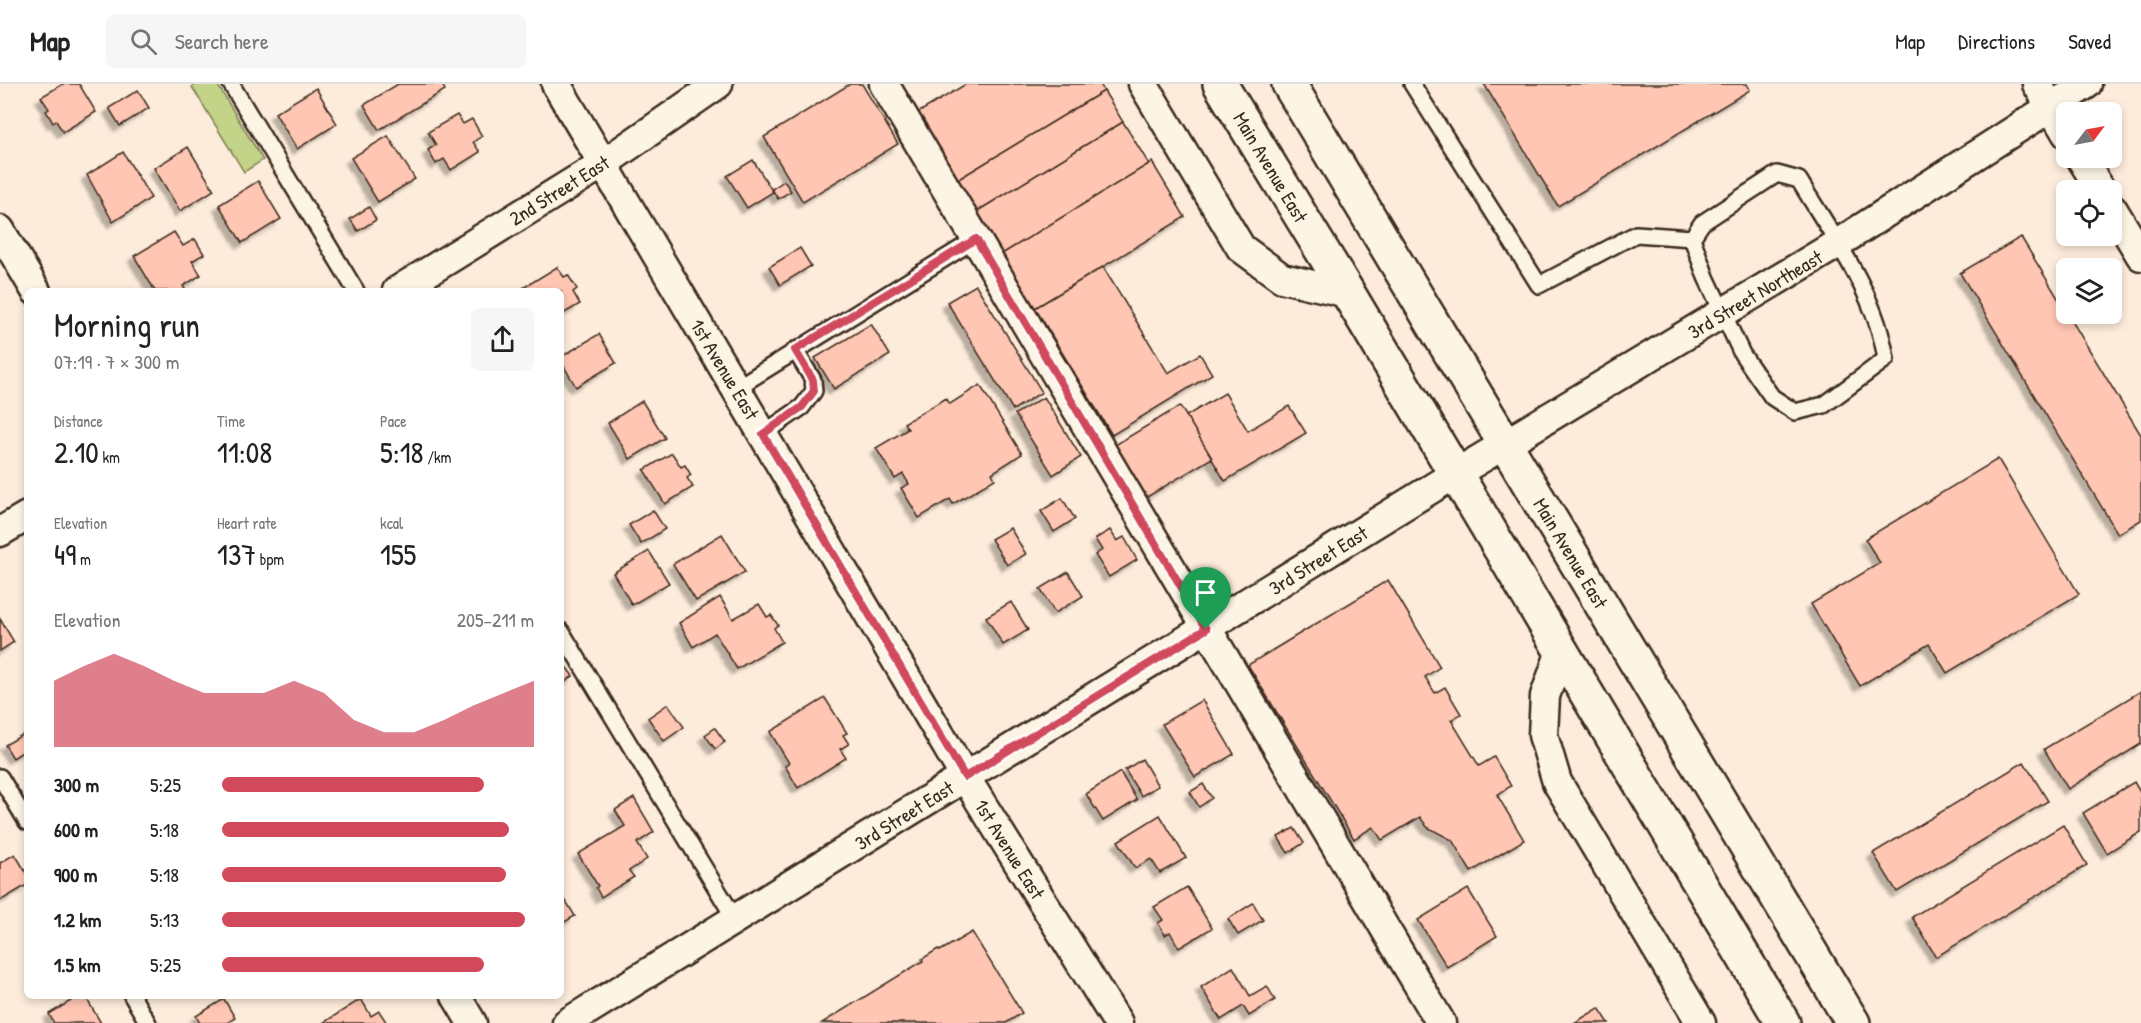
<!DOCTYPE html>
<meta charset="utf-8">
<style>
body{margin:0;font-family:"Patrick Hand",sans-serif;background:#f6f6f6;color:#222;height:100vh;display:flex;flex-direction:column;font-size:22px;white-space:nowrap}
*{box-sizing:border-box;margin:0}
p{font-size:20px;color:#767676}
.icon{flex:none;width:33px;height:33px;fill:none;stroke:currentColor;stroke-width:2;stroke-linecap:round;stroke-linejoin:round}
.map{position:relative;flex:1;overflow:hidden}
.sheet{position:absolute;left:24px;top:204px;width:540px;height:711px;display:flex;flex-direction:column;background:#fff;border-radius:9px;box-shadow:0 3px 9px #0003}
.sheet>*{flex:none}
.needle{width:39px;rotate:58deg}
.fabs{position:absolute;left:2056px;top:18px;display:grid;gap:12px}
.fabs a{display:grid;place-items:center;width:66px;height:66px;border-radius:9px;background:#fff;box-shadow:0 3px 9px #0003;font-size:30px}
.pin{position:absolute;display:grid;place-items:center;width:51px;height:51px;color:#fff;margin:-62px -26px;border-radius:50% 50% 50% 0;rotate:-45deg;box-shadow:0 0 6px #0007}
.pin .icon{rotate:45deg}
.round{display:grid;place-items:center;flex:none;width:63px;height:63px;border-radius:9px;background:#f6f6f6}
.overview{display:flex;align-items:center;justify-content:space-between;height:102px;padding:0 30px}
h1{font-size:33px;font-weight:600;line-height:45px}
.metrics{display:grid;grid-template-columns:repeat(3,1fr);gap:9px;height:102px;padding:6px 30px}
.metrics div{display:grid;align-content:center}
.metrics b{font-size:30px;font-weight:600}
.metrics small{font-size:16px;font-weight:400}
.metrics p{font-size:16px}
.chart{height:168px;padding:12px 30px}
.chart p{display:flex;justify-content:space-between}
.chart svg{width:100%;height:108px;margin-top:6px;fill:#d1495b;opacity:.7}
ul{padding:0 30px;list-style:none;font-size:20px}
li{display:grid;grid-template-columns:96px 72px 1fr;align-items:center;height:45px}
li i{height:15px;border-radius:8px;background:#d1495b}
header{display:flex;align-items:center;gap:36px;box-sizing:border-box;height:84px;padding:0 30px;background:#fff;border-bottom:2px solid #e0e0e0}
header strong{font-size:28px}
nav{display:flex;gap:33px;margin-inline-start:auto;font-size:21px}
.search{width:420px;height:54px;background:#f6f6f6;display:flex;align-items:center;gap:15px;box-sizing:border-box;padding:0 21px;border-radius:9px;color:#767676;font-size:22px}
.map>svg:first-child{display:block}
.green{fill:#c3d489;stroke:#7f7f54;stroke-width:1.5}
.building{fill:#ffc6b3;stroke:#3b2a1e;stroke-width:1.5;filter:url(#shadow)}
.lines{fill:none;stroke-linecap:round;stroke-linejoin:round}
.lane-casing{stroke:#3b2a1e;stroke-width:20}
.street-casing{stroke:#3b2a1e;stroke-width:33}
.primary-casing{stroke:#3b2a1e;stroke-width:38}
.lane{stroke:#fcf5e5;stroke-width:15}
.street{stroke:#fcf5e5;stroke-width:28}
.primary{stroke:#fcf5e5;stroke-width:33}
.route-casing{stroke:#fff;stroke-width:12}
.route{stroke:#d1495b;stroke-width:8}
.labels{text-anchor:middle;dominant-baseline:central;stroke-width:4.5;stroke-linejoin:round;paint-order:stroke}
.street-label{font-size:20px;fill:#3b2a1e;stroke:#fcf5e5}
</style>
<header>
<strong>Map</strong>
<div class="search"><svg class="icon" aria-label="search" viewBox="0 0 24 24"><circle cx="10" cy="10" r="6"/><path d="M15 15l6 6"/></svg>Search here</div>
<nav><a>Map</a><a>Directions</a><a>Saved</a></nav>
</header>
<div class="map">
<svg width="2141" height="939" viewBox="0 0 2141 939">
<defs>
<filter id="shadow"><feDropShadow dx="-5.5" dy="5.5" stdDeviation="1.5" flood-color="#0004"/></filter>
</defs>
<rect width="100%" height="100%" fill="#fdecdb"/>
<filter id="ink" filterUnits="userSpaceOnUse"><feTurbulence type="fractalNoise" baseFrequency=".0167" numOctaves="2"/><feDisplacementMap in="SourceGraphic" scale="12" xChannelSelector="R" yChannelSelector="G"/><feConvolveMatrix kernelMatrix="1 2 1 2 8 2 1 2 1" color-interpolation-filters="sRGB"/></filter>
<g filter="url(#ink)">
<path class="green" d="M197,0H217L263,76L244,88L192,3Z"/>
<g class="building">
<path d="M63,0H79L96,28L63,48L56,37L53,39L46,27L49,25L41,13Z"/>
<path d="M398,0H442L445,6L379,46L364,21Z"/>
<path d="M850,0H862L898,60L803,118L764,53Z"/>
<path d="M966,0H1100L1104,7L957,96L916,30Z"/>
<path d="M1484,0H1747L1750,6L1558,122Z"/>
<path d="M316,4L337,40L297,65L275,29Z"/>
<path d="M138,6L149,24L120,42L109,24Z"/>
<path d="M1104,7L1123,38L976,128L957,96Z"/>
<path d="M457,31L463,40L472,35L482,52L473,58L480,68L451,86L444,75L436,80L428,66L436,61L428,48Z"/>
<path d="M1123,38L1149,80L1002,170L976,128Z"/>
<path d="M388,52L415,95L378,118L351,74Z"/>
<path d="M188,63L214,106L180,127L154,84Z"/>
<path d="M123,68L151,114L113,138L87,91Z"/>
<path d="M753,76L773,108L747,124L727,92Z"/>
<path d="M1152,78L1185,133L1035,224L1002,170Z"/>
<path d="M258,97L281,135L242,159L219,121Z"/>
<path d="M784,97L791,107L778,115L772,105Z"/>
<path d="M369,123L376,136L358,147L350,135Z"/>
<path d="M174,148L183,162L195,155L204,170L192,177L201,191L183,202L186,207H155L134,172Z"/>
<path d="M2021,153L2141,351V436L2118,450L1960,189Z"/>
<path d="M800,164L811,182L780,201L769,183Z"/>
<path d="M557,183L564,193L568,191L577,205L573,208L580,220L561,231V207H525L523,204Z"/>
<path d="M1103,183L1168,289L1200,270L1212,290L1112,351L1035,224Z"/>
<path d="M976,201L1042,308L1013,326L947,218Z"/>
<path d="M871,240L890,271L834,305L815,274Z"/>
<path d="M599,250L616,279L576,303L561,277V273Z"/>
<path d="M980,301L1022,370L992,389L995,395L953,420L950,415L919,434L901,404L909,400L903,390L895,395L876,364L908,345L904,339L946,314L950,320Z"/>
<path d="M1225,309L1248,347L1289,322L1306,349L1225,397L1186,332Z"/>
<path d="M1044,313L1081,373L1053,391L1015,330Z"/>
<path d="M642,317L665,354L630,375L608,339Z"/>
<path d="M1180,322L1212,374L1147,413L1115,361Z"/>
<path d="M672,369L681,383L685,381L691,391L687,394L693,403L665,420L644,386Z"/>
<path d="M1998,375L2079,510L1947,589L1929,560L1860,602L1811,520L1880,479L1865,455Z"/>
<path d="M1062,414L1075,435L1054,448L1041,427Z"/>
<path d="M653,426L665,445L641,460L629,441Z"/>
<path d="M1010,444L1026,470L1007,481L991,455Z"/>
<path d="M1110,446L1117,457L1124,453L1137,476L1109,493L1095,471L1102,466L1095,455Z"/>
<path d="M722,450L745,488L696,517L673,480Z"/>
<path d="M649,467L669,499L632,521L613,489Z"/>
<path d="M1068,488L1083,512L1055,529L1040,505Z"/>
<path d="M1388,496L1440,583L1425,593L1435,609L1445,603L1461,630L1451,636L1479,682L1494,673L1511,702L1497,711L1524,756L1471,788L1452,756L1427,743L1420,733L1382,756L1373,743L1354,755L1248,581Z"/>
<path d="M720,513L733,535L759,520L767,533L771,531L778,541L774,544L782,558L737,585L715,549L693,563L679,539Z"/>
<path d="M1011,518L1028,546L1003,561L986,533Z"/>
<path d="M0,535L14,558L0,567Z"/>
<path d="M567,584L573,592L562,600L561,588Z"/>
<path d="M2141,607V660L2068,705L2044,665Z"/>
<path d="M825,614L847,649L843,651L849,660L840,665L846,674L798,704L785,682L789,679L770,648Z"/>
<path d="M1202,616L1234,670L1195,693L1162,640Z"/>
<path d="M668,620L684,643L664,657L648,634Z"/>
<path d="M715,644L725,658L715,665L705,651Z"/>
<path d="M22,651L27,658V665L13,674L5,661Z"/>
<path d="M1142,675L1158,702L1141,712L1125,686Z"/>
<path d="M2024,678L2048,717L1897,808L1873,769Z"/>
<path d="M1120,688L1137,716L1103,737L1086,710Z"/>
<path d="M2134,698L2141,710V748L2107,769L2083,729Z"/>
<path d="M1203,700L1212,714L1199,723L1190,708Z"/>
<path d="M634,714L654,748L637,759L647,775L629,787L634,793L601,813L596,804L598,802L578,770L625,742L615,726Z"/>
<path d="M1160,731L1186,774L1160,789L1151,775L1135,784L1118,757Z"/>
<path d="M2063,741L2087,781L1936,873L1912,833Z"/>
<path d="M1294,744L1304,759L1288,769L1278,753Z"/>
<path d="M15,770L27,790V801L0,817V779Z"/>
<path d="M1187,803L1212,844L1179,864L1170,848L1165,851L1158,839L1163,836L1154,823Z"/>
<path d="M1468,805L1497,852L1447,883L1418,836Z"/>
<path d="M561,809L575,832L561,840Z"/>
<path d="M1253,819L1263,836L1238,851L1228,835Z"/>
<path d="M972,848L1022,929L1006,939H822L923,877L922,875L938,865L940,867Z"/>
<path d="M1233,883L1250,912L1267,902L1275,916L1249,932L1243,922L1221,936L1201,903Z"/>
<path d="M79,912H85L101,939H54L49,930Z"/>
<path d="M224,915L235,934L227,939H200L196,932Z"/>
<path d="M361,915L371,932L379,927L387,939H323Z"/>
<path d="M1599,924L1609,939H1574Z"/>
</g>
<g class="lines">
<defs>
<g id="lane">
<path d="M231,0L356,207"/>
<path d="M1412,0L1539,201L1636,150L1692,154"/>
<path d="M1777,90L1799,96C1833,153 1876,209 1886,275L1824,321L1795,328L1772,313L1742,270L1706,193L1692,154L1702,139Z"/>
<path d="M736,304L976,155"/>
<path d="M763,350L802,323L814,307L813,296L795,266"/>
<path d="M561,547L735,835"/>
<path d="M0,693L27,738"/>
<path d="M132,912L148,939"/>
</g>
<g id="street">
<path d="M556,0L965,693L1118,939"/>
<path d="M884,0L1441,939"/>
<path d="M1143,0L1241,164L1282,194L1348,209"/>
<path d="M2037,0L2067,50"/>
<path d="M2081,74L2101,106"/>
<path d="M2112,124L2141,172"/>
<path d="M0,146L36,207"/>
<path d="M397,207L604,79L718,0"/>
<path d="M0,448L27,432"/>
<path d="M1561,567L1545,612L1543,651L1557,698L1701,939"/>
<path d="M456,912L472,939"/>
<path d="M567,939L1455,390L1837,160L2087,0"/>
</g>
<g id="primary">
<path d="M1220,0L1348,209L1783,939"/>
<path d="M1289,0L1853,939"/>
</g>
</defs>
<use href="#lane" class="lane-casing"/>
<use href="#street" class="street-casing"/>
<use href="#primary" class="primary-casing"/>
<use href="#lane" class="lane"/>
<use href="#street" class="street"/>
<use href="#primary" class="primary"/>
</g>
</g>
<g class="lines" filter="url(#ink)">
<defs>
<path id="route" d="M976,155L1206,545L965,693L763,350L802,323L814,307L813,296L795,266Z"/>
</defs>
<use href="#route" class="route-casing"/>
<use href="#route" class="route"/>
</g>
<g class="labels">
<g class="street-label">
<text transform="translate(1271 83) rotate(59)">Main Avenue East</text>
<text transform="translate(559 106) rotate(-32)">2nd Street East</text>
<text transform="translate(1755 210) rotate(-31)">3rd Street Northeast</text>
<text transform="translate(725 285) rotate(59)">1st Avenue East</text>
<text transform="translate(1571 469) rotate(59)">Main Avenue East</text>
<text transform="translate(1318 476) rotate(-32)">3rd Street East</text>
<text transform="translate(904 731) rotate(-32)">3rd Street East</text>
<text transform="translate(1010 765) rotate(58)">1st Avenue East</text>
</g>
</g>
</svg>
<div class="fabs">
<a><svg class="needle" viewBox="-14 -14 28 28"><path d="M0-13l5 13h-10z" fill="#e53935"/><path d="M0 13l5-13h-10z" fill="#767676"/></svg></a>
<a><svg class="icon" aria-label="locate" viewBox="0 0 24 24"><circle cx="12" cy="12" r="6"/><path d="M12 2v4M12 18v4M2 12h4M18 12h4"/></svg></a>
<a><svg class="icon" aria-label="layers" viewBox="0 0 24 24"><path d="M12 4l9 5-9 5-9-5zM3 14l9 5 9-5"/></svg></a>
</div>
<div class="pin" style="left:1206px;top:545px;background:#1e9e55"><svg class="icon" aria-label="arrive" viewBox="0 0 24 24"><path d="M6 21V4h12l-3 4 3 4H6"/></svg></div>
<section class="sheet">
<div class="overview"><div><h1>Morning run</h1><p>07:19 · 7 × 300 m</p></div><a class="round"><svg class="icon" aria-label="share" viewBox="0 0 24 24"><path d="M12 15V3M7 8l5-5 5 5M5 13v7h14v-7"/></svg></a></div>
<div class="metrics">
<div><p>Distance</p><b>2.10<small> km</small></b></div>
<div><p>Time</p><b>11:08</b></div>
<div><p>Pace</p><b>5:18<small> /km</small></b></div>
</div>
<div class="metrics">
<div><p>Elevation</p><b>49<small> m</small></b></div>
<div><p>Heart rate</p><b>137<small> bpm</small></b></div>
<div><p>kcal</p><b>155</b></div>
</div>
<div class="chart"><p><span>Elevation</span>205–211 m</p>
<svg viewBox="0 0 160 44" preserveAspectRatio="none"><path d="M0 44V17L10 11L20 6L30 11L40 17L50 22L60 22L70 22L80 17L90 22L100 33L110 38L120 38L130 33L140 27L150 22L160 17V44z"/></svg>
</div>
<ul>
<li><b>300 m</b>5:25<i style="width:84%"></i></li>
<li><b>600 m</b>5:18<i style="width:92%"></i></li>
<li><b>900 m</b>5:18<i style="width:91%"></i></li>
<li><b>1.2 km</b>5:13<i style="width:97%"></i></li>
<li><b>1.5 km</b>5:25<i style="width:84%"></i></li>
</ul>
</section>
</div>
